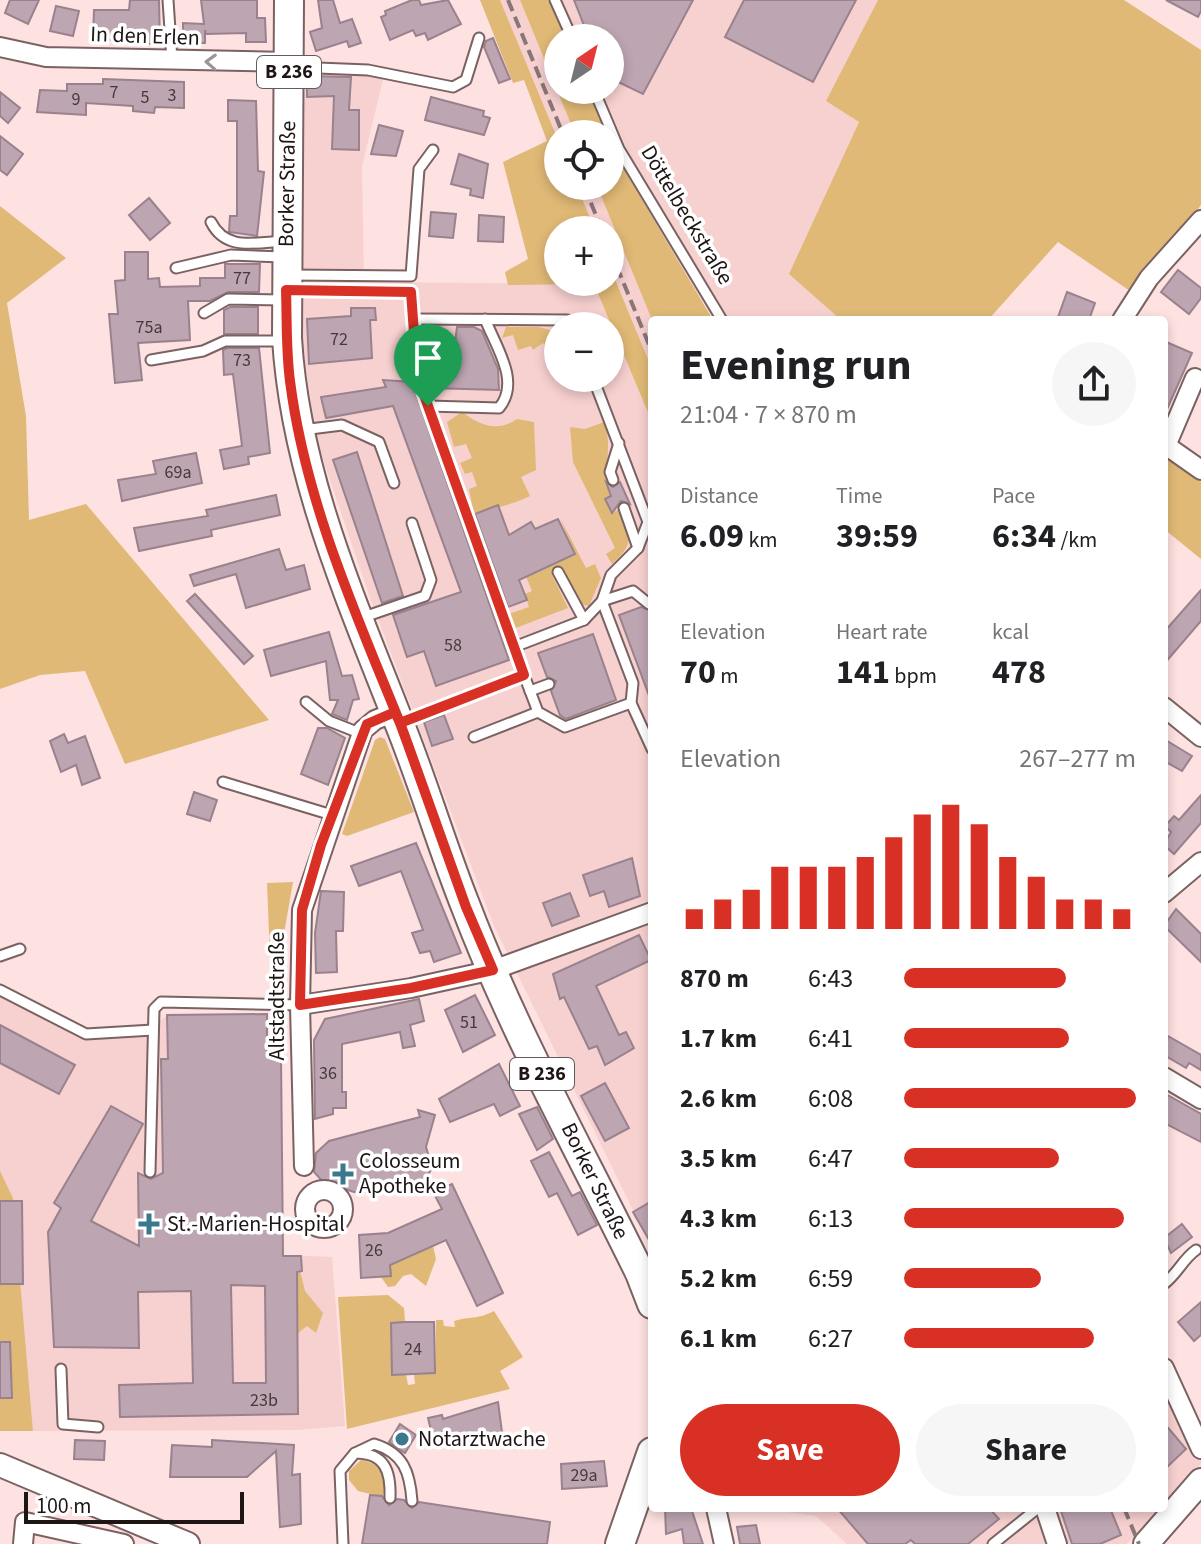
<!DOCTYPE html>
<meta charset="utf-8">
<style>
body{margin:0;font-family:"Source Sans 3",sans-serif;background:#f6f6f6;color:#202124;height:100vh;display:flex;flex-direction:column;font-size:30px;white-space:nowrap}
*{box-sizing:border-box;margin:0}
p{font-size:26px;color:#757577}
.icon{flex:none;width:44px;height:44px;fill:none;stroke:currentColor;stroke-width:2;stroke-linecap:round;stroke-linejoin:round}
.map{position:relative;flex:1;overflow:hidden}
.side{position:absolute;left:648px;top:316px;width:520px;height:1196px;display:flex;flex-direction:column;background:#fff;border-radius:8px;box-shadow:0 4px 12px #0003}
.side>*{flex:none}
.needle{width:52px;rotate:35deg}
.fabs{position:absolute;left:544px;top:24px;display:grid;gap:16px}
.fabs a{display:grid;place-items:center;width:80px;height:80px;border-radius:50%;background:#fff;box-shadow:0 4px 12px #0003;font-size:40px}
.scale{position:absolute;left:24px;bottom:20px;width:220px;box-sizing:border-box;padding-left:8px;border:4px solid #1e1515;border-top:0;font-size:22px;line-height:28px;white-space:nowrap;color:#1e1515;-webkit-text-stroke:6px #fff;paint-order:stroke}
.pin{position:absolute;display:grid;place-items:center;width:68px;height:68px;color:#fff;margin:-82px -34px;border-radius:50% 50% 50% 0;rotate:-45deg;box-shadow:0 0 8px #0007}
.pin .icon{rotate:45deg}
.round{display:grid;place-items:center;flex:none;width:84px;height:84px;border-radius:42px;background:#f6f6f6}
.overview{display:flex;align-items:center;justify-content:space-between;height:136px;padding:0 32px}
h1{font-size:44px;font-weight:700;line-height:60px}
.stats{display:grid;grid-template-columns:repeat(3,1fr);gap:12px;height:136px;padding:8px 32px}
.stats div{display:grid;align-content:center}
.stats b{font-size:34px;font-weight:700}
.stats small{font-size:22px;font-weight:400}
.stats p{font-size:22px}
.chart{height:224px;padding:16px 32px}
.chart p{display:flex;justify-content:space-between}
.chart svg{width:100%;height:144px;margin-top:8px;stroke:#d93025;stroke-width:6}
.button{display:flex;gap:16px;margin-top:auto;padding:16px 32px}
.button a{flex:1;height:92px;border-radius:48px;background:#d93025;color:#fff;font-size:32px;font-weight:700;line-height:92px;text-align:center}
.button a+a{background:#f6f6f6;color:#202124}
ul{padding:0 32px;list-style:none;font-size:26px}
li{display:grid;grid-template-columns:128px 96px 1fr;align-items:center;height:60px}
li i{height:20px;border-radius:10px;background:#d93025}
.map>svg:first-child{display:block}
.built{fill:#f7d1d0;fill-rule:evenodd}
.green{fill:#e0b976}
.building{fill:#bda5b1;stroke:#99828d;stroke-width:2;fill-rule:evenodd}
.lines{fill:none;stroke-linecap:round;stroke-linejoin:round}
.service-casing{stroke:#7b6262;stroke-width:13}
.minor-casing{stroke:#7b6262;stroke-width:22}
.tertiary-casing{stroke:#7b6262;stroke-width:26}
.secondary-casing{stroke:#7b6262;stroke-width:28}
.primary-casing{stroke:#7b6262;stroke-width:32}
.service{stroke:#fff;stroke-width:9}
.minor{stroke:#fff;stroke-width:18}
.tertiary{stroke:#fff;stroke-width:22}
.secondary{stroke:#fff;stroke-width:24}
.primary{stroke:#fff;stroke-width:28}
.rail{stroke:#897676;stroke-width:4;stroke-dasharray:12 6;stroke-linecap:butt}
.oneway{stroke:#9a9696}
.route-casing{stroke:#fff;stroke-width:16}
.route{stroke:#d93025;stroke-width:10}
.poi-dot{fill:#39788d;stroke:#fff;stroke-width:3}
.labels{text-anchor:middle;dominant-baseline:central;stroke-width:7;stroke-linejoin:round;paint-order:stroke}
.number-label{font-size:18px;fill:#46393c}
.shield{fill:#fff;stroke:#625b5b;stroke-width:2}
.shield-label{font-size:20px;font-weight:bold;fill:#1e1515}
.street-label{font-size:22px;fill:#1e1515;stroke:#fff}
.poi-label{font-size:22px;fill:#1e1515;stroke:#fff;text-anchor:start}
</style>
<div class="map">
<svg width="1201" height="1544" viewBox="0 0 1201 1544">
<rect width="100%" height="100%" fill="#fee1e1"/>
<g class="built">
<path d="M500,0H520L575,134H558V140Z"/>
<path d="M562,0H878L827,101L859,122L790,274L841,320H730L635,165L600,90H610V38H577Z"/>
<path d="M303,73L384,76L362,166L364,282L594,284L652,422V1249L494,926L370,598L317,442L300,328ZM558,326H610V378H558Z"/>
<path d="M577,186H597L652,320V369L610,267V230H595Z"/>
<path d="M0,996L87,1038L143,1036L167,1015L267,1014V1056L281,1057L283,1255L332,1257L345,1426L296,1430L33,1431L13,1198L0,1171Z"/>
<path d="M1164,1381L1187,1439L1201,1459V1464L1164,1506Z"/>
<path d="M758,1508H1162L1127,1544H847L816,1516Z"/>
</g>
<g class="green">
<path d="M480,0H500L558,140V186H577L595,230H558V282H610V267L652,369V422L594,284L508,285L505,272L528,259L503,162L547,141L524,80L513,83Z"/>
<path d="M520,0H548L565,38H558V90H587L606,134H575Z"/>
<path d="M878,0H1124L1201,50V205L1133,293L1058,242L988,320H841L789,274L859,122L826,101Z"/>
<path d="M610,144L615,154L713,320H652L597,186H610Z"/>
<path d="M0,206L66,258L7,303L26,416L29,520L86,504L269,720L125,764L85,671L40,675L0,689Z"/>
<path d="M506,327H539L557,332L558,348L548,349L543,343L533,350L531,346L518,350L513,335L502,338Z"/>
<path d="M462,412C480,425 497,433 517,419L534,422L536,470L521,477L530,496C512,505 493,508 474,514L469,489L477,486L472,472L465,474L460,463L472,458L466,444L454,447L447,422Z"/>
<path d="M604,422C614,447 601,470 611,496L605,499L611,513L618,510C630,538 636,542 612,564L606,554L615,548L573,462L570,427L585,429Z"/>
<path d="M1164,456L1201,482V559L1164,529Z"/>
<path d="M560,518L586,568L595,564L601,578L589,606L581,604L562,570L552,575L568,608L513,629L506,615L529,607L525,594L532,591L517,555L535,572L575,554Z"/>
<path d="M380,737L385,739L414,812L347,836L342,834L375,740Z"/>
<path d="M293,882L284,934L285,984L280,989V982L271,983L267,883Z"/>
<path d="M0,1171L13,1198L33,1431H0Z"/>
<path d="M433,1246L436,1259L426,1286L411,1274L403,1276L395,1286L388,1287L381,1277L391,1276L390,1265Z"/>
<path d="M300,1271L305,1291L323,1313L316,1333L307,1326L298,1333L297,1272Z"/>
<path d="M388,1295L404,1308L405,1322L391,1323L393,1375L406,1374L408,1385L415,1384L414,1374L435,1373L436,1320H443L444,1326L455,1327L454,1321C470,1316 477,1320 494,1311L523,1357L500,1371L510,1389L347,1429L338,1297Z"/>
<path d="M362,1459L380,1467L385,1477L383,1497L358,1491L349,1480V1471Z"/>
</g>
<g class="building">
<path d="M10,0H39L28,24L5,13Z"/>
<path d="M130,0H159L160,45L93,38L94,10H129Z"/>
<path d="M201,0H257V18H265L266,42H246V33L206,34L205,30V43H183V23L204,24Z"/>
<path d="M318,0H333L340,23L352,19L361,43L349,47L347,41L316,51L310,32L322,28Z"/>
<path d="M412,0H419L421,5L448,0L461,24L428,40L425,33L416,36L413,30L390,40L381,17L386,15L385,11Z"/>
<path d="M574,0H693L643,94L610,78V38H589Z"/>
<path d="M744,0H856L813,82L725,37Z"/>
<path d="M1166,0H1201V11L1198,17Z"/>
<path d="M56,6L79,11L73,36L50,31Z"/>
<path d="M493,38L510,79L499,83L484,47L486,41Z"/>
<path d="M307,76L351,77L349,110H359V150L332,149L334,96L307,97Z"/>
<path d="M103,79L184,82V108L155,107L154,113L133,111V106L86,103V115L37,112L40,90L67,91V84H103Z"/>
<path d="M0,92L20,108L8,123L0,116Z"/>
<path d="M431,97L484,111L483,116L490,118L484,135L425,120Z"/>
<path d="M228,100L256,101L258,171L264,172L257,236L229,232L230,216H237V121H228Z"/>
<path d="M379,125L403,131L396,156L371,154Z"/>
<path d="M0,136L23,154L7,175L0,170Z"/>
<path d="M459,154L488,164L483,198L470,195L471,189L451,184Z"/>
<path d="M149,198L170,223L150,240L129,215Z"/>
<path d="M431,212L456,214L453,238L429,236Z"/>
<path d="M479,215L504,217L503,242L478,241Z"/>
<path d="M125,252H148V279L159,278L160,287L200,286V278H225V264H260L259,292H228L210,301H188L190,340L138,343L142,380L115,383L109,314H118L115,281L125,280Z"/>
<path d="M1178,270L1201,288V298L1189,314L1161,292Z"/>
<path d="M1067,292L1095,303L1089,320H1057Z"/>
<path d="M230,307H258V334H224V310Z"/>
<path d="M351,308H375L376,320H370L372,358L309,364L307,319L351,316Z"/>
<path d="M457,327H474L482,331L498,369L499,390L430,388L426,376V348L454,350Z"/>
<path d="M1164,341L1192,353L1164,416Z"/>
<path d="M227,348H259L270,453L248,457L249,464L224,469L220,450L242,446L233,374L224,375L223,350Z"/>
<path d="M383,380L412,382L509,660L436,686L424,651L407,657L393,615L461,592L393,406L326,418L321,397L386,387Z"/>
<path d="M357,452L403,596L382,603L333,460Z"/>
<path d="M196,453L202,483L122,501L118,480L156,474L153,461Z"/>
<path d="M606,482L613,487L620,482L630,504L621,501L612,513L605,499L611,496Z"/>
<path d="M276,495L280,515L211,530L212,536L139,551L134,528L208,516L206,510Z"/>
<path d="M498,505L509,535L531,522L535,529L558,519L575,554L519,580L527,600L508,607L475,514Z"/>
<path d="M279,549L286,570L304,565L310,589L246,608L236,574L194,586L190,575Z"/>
<path d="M1201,590V621L1164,664V632Z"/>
<path d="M195,594L253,656L244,664L187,601Z"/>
<path d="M641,607L652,611L651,701L619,615Z"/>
<path d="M329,632L342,676L352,675L359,699L353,700L347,720L332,714L338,700H330L326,661L271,676L264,650Z"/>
<path d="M593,634L616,700L566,719L560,715L551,691L556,681L547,677L538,653Z"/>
<path d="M444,715L453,739L432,746L424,722Z"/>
<path d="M318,728H327L345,738L328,785L301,774Z"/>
<path d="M64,734L68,743L85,736L100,778L82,785L76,765L61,772L50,741Z"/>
<path d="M1164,739L1192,756L1182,771L1164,761Z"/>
<path d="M194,792L217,800L210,821L187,814Z"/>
<path d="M1201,795V823L1174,854L1164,845L1171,832L1165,826L1174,816L1179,820Z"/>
<path d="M416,843L461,953L434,962L430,951L420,953L412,933L423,930L401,871L359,886L351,866Z"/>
<path d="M632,858L640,896L609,907L604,891L590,896L583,875Z"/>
<path d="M321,891L344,892L343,931H336L337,972L316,973L315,933Z"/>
<path d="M570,893L579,916L552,926L543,903Z"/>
<path d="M1176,909L1201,934V962L1164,926Z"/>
<path d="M639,935L651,960L596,986L619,1035L626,1032L634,1048L605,1065L597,1046L589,1049L564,997L560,999L553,974Z"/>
<path d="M475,995L495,1035L463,1052L445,1010Z"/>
<path d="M419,999L424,1021L410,1025L415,1046L403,1048L400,1032L342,1044V1092H346V1108H333V1114L315,1119L314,1040L325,1019Z"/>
<path d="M267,1014V1057H281L283,1256H301L302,1271L297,1272L298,1414L120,1417L119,1385L193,1383L191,1291L138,1292L139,1348L54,1347L48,1232L61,1208L54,1203L111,1106L143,1124L91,1221L139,1246L138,1173L151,1179L163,1173L161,1059H168L167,1015ZM231,1285L265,1286L266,1383H233Z"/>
<path d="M0,1025L75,1065L59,1094L0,1063Z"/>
<path d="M1168,1036L1201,1055V1070L1189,1063L1186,1068L1164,1055Z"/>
<path d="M499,1064L520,1106L500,1116L494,1104L450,1122L439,1099Z"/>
<path d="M605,1083L629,1128L605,1141L581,1096Z"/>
<path d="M1164,1093L1201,1114V1142L1164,1123Z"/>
<path d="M537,1107L553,1139L537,1150L519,1114Z"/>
<path d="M418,1110L435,1115L426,1147L432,1167L426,1180L406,1192H354L323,1182L314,1172L316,1153L329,1141L420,1117Z"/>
<path d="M549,1152L572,1196L580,1192L597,1225L578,1235L557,1193L549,1197L531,1161Z"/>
<path d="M452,1184L503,1293L477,1306L446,1240L390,1265L391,1276L361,1278L359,1235L388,1233L442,1209L433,1192Z"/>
<path d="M0,1201H22L23,1284H0Z"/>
<path d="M652,1201V1245L633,1212Z"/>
<path d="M1182,1224L1192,1237L1171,1253L1164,1238Z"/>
<path d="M1201,1302V1335L1194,1341L1178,1322Z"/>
<path d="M405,1322H434L435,1373L392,1375L391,1323Z"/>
<path d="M0,1342H10L12,1398H0Z"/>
<path d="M498,1402L502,1432L470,1444L435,1447L428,1418L442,1415L443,1419Z"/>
<path d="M1164,1423L1186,1449L1164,1470Z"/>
<path d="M400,1424L416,1435L405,1453L389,1442Z"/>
<path d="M75,1440L105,1441L104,1460L74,1459Z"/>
<path d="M212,1440L294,1445L292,1475L300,1474L301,1524L280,1527L276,1451L247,1477H170L172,1445L212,1447Z"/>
<path d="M604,1461L607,1486L562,1489L561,1464Z"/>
<path d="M370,1495L382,1496L389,1505L397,1499L404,1500L412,1508L419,1502L550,1522L547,1544H362Z"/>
<path d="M665,1508H691L703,1544H684L682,1529L666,1534Z"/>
<path d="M837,1508H989L999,1519L968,1544H915L911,1540L905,1544H868Z"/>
<path d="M1060,1508H1110L1121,1535L1100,1544H1072Z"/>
<path d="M756,1525L760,1544H740L737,1527Z"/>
</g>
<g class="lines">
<defs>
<g id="service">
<path d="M168,0L172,60"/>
<path d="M555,0L572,38"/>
<path d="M293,67L368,70L453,87L466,80L479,38"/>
<path d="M594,90L619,149L722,320"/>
<path d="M211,222C226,252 256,242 286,241"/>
<path d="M176,268L231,255L283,257"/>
<path d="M290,275L411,276L419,169L433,150"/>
<path d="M290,290L411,292L417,374L514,647"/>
<path d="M204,313L228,299L283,300"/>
<path d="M415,319L567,320L569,326"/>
<path d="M151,360L203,351L225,341H284"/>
<path d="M428,406L499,408C521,382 496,347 485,319"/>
<path d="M302,430L342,425L379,442L394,483"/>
<path d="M613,480L610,472L619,443"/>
<path d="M624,508L638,548"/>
<path d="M558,572L584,620"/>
<path d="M649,604L633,591L602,601L633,683L631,703L652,749"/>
<path d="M361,618L425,596L431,580L412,523"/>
<path d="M524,675L538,712L565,727L631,703"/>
<path d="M530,691L549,684"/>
<path d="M306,702L329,721L362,734"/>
<path d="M403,721L524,675L514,647L584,620L602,601L611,575L638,548L648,522L593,378"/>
<path d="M474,737L538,712"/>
<path d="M223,782L332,815"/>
<path d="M0,956L20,949"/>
<path d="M0,990L86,1034L153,1030"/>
<path d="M150,1172L154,1009L161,1002L300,1005"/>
<path d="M1164,1284C1178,1273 1183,1259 1196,1250"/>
<path d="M61,1369L63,1424L98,1427"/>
<path d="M355,1453C385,1453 391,1471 390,1498"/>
<path d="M343,1544L340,1471L355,1453L374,1444C404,1453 410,1473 412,1501"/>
<path d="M993,1544L1038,1508"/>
</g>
<g id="minor">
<path d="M0,47L46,57L289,62"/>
<path d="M1122,320L1149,278L1201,220"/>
<path d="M1164,444L1201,470"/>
<path d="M1166,446L1195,378"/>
<path d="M1164,707L1201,737"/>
<path d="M1164,893L1201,862"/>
<path d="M300,1005L411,988L493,970L652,912"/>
<path d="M1164,1077L1201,1099"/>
<path d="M304,1166L300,1005L302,910L363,730L375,720L395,712"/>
<circle cx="324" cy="1209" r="19"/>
<path d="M1164,1368L1201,1449"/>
<path d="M716,1508L724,1544"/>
<path d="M1045,1508L1057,1544"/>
<path d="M23,1544L25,1522L124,1544"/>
</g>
<path id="tertiary" d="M0,1465L188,1544"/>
<path id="secondary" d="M1146,1544L1201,1481"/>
<g id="primary">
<path d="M289,0L287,338C295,474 351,599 400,725C424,785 442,847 466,907C514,1033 581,1152 640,1273L652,1304"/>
<path d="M620,1544L652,1452"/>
</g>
</defs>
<use href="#service" class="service-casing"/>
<use href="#minor" class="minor-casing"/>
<use href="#tertiary" class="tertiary-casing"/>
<use href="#secondary" class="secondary-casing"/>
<use href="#primary" class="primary-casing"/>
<use href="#service" class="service"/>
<use href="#minor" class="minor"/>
<use href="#tertiary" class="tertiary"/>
<use href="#secondary" class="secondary"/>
<use href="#primary" class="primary"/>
<g class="rail">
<path d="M508,0L563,134"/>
<path d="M584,186L602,230"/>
<path d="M610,250L652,352"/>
<path d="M1124,1508L1139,1544"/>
</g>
</g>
<defs><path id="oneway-chevron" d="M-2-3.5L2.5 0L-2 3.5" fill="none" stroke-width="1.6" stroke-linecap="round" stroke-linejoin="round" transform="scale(2)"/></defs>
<use class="oneway" href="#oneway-chevron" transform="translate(211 62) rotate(-178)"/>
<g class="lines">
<defs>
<path id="route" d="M428,406L524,675L400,723L395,712L367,724L321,845L302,910L300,1005L411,988L493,970L466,907L407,742L400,723C355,612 305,500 290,381C286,351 287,320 286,290L411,292L417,374L428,406"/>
</defs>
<use href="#route" class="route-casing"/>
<use href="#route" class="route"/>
</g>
<g class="poi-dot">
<path d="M339 1162h8v8h8v8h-8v8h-8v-8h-8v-8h8z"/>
<path d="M145 1212h8v8h8v8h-8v8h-8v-8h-8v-8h8z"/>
<circle cx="402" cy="1439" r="8"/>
</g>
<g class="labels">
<g class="number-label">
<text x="114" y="92">7</text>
<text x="172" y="95">3</text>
<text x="145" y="97">5</text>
<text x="76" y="99">9</text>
<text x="242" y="278">77</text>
<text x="149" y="327">75a</text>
<text x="339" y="339">72</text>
<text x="242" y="360">73</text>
<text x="178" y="472">69a</text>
<text x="453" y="645">58</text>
<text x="469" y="1022">51</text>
<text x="328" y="1073">36</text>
<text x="374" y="1250">26</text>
<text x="413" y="1349">24</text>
<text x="264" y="1400">23b</text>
<text x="584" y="1475">29a</text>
</g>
<g class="shield">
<rect x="257" y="56" width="64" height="32" rx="6"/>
<rect x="510" y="1058" width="64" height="32" rx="6"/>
</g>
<g class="shield-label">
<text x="289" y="72">B 236</text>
<text x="542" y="1074">B 236</text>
</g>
<g class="street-label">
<text transform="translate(145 36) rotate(2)">In den Erlen</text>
<text transform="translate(287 184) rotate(-89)">Borker Straße</text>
<text transform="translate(687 215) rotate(59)">Döttelbeckstraße</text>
<text transform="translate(277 996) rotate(-90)">Altstadtstraße</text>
<text transform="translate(595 1181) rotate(64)">Borker Straße</text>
</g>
<g class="poi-label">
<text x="359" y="1161">Colosseum<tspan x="359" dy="25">Apotheke</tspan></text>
<text x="167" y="1224">St.-Marien-Hospital</text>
<text x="418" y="1439">Notarztwache</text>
</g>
</g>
</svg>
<div class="fabs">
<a><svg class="needle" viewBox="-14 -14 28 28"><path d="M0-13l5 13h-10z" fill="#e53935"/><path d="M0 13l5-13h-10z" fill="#757577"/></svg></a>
<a><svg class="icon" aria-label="locate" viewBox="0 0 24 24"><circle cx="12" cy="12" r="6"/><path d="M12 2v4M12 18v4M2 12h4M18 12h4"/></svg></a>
<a>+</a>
<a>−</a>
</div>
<div class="scale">100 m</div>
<div class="pin" style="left:428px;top:406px;background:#1e9e55"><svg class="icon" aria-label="arrive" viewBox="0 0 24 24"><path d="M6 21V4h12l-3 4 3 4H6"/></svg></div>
<section class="side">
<div class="overview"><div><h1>Evening run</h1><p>21:04 · 7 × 870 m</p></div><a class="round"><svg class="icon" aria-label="share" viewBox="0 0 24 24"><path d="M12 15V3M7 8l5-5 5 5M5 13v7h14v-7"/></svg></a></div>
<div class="stats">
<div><p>Distance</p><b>6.09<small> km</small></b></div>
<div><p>Time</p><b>39:59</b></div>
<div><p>Pace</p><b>6:34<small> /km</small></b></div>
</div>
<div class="stats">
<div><p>Elevation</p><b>70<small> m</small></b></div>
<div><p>Heart rate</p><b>141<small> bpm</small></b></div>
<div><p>kcal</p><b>478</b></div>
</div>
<div class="chart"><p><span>Elevation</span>267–277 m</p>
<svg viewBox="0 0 160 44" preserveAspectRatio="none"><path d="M5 44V38M15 44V35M25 44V32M35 44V25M45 44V25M55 44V25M65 44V22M75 44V16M85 44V9M95 44V6M105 44V12M115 44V22M125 44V28M135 44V35M145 44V35M155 44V38"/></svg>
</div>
<ul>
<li><b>870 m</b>6:43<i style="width:70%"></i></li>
<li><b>1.7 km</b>6:41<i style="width:71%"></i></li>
<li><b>2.6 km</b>6:08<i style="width:100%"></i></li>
<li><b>3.5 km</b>6:47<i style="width:67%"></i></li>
<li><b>4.3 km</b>6:13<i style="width:95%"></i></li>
<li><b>5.2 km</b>6:59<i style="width:59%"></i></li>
<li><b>6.1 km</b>6:27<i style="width:82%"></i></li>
</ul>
<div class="button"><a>Save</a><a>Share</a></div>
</section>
</div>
